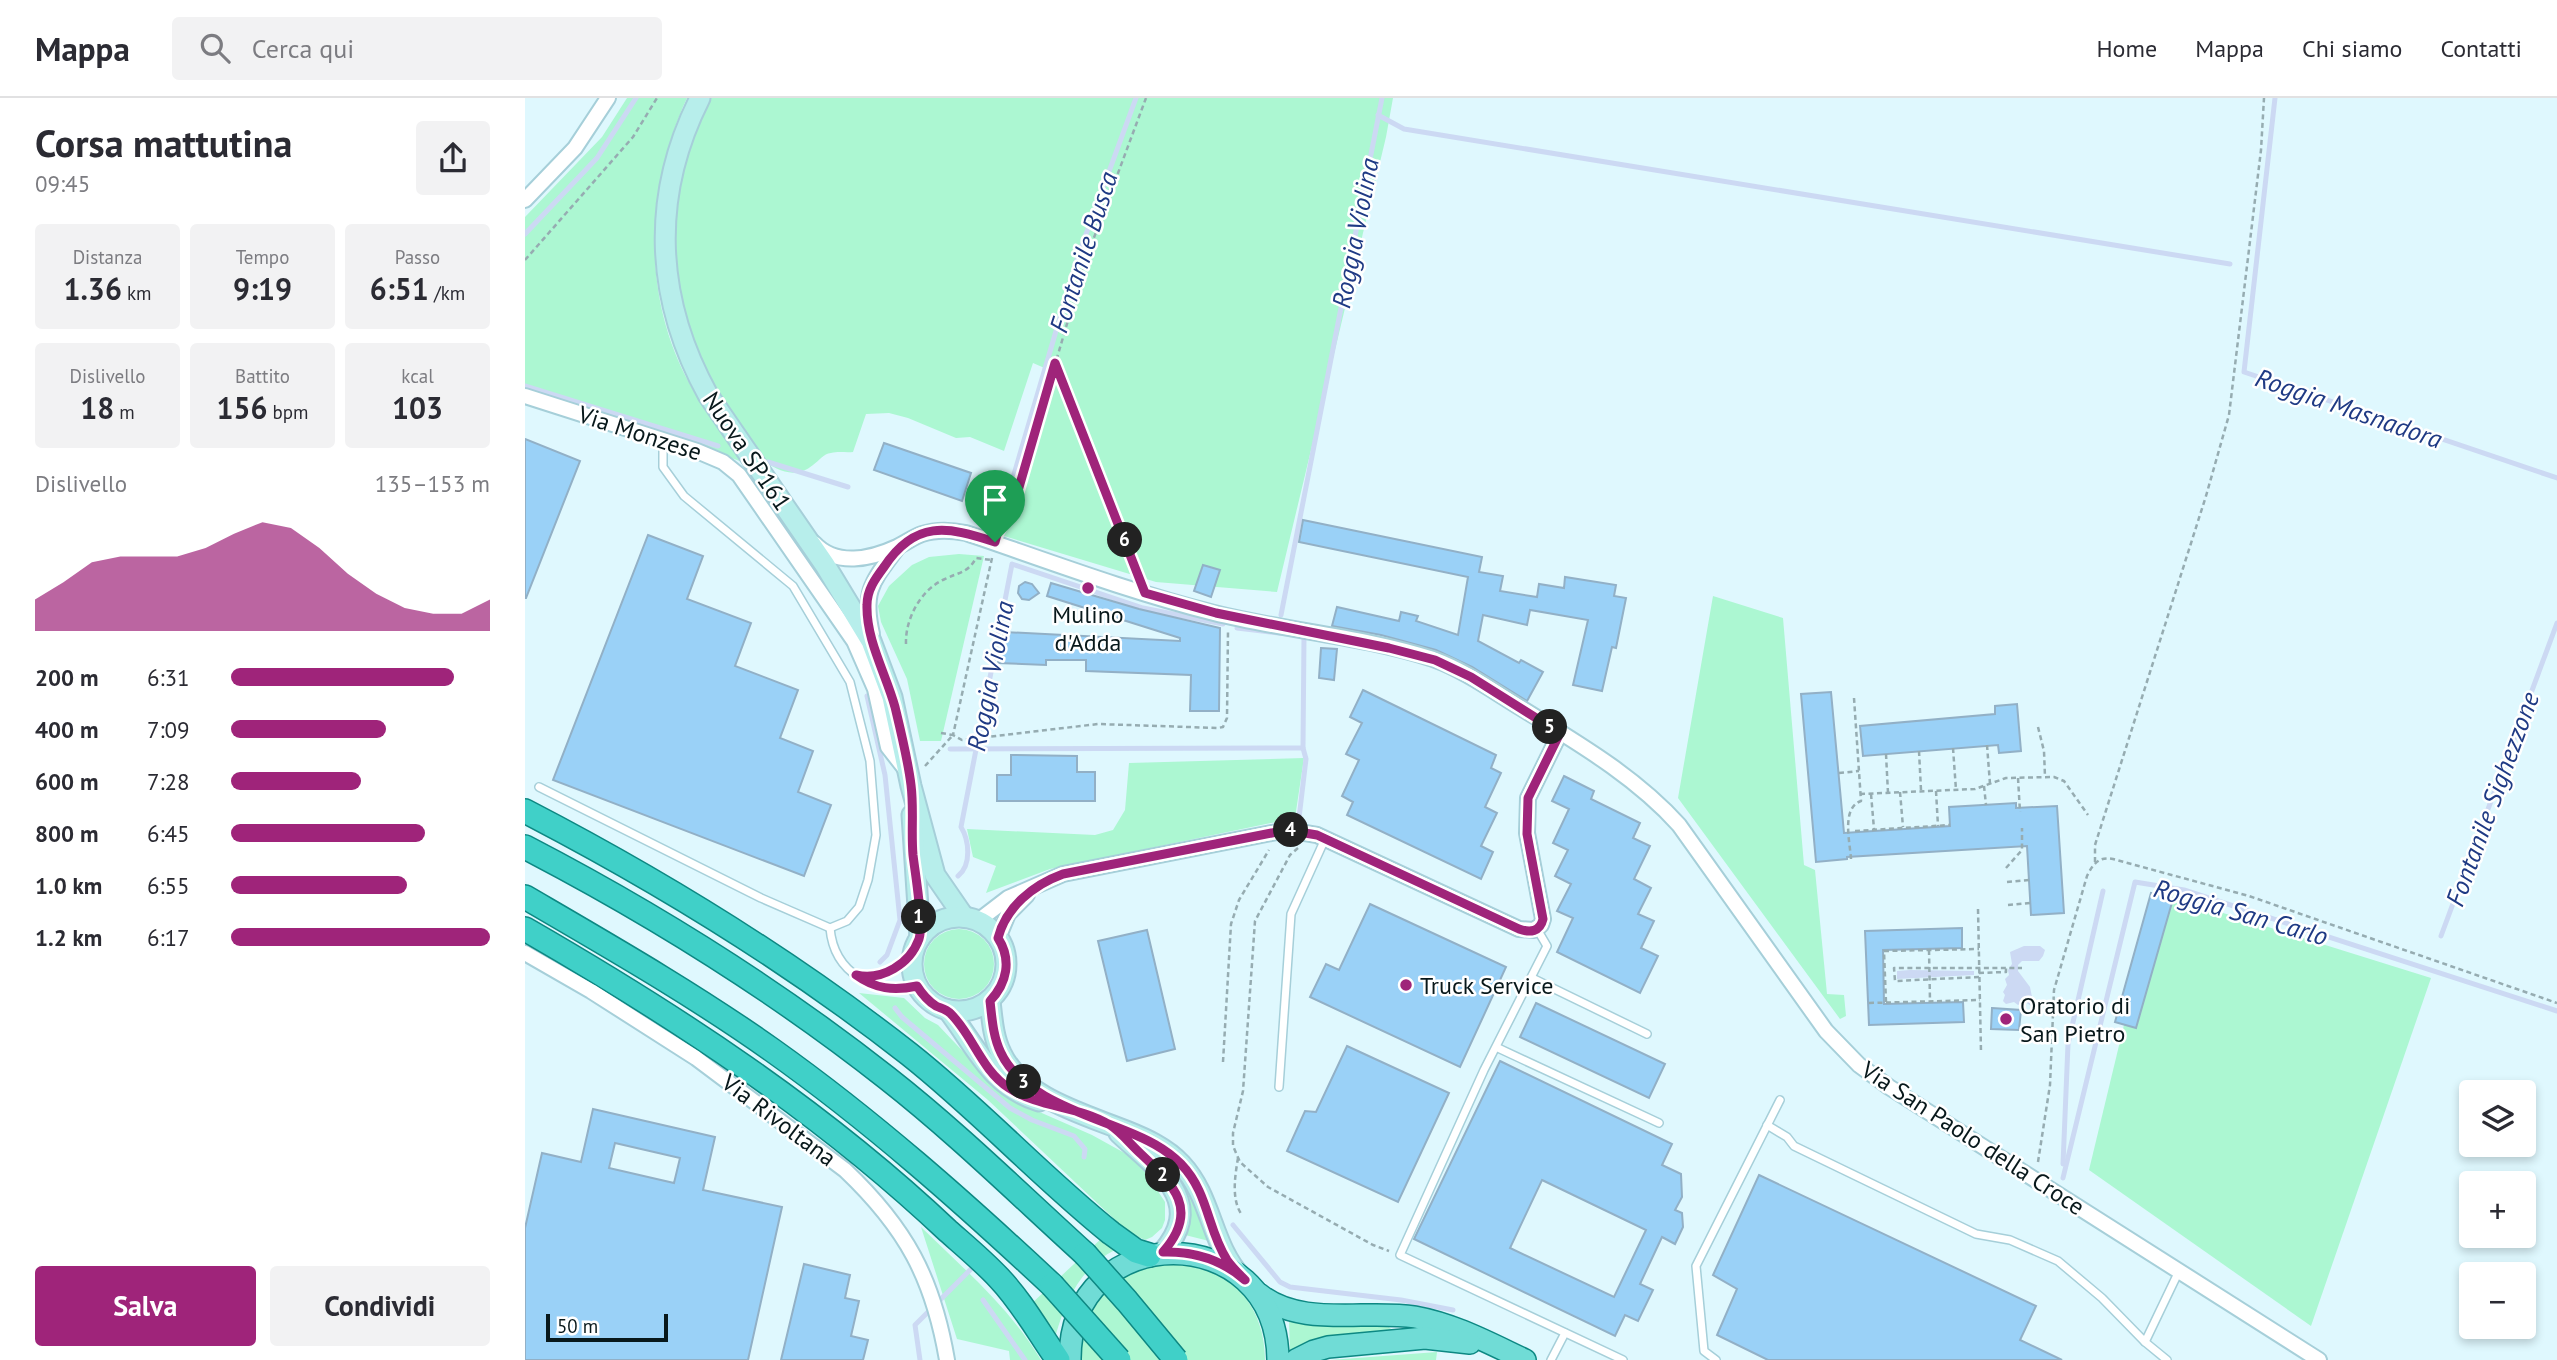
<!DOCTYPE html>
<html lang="it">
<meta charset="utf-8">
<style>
body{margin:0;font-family:"PT Sans",sans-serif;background:#f2f2f3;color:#2b2b33;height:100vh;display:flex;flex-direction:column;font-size:26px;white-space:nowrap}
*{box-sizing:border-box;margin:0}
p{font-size:23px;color:#7c7c81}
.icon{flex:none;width:38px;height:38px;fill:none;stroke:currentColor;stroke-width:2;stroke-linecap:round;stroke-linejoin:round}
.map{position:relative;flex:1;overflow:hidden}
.side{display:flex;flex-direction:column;background:#fff;width:525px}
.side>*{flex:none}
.buttons{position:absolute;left:1934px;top:982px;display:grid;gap:14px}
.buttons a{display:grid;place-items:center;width:77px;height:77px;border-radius:7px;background:#fff;box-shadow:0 4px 10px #0003;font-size:35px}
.scale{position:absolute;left:21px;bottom:18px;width:122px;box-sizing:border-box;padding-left:7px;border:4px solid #08181b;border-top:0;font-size:19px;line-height:24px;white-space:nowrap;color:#08181b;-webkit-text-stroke:5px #fff;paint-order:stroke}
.pin{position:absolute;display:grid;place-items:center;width:60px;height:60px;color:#fff;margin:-72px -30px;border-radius:50% 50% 50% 0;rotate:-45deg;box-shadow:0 0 7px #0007}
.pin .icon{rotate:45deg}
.km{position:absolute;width:35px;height:35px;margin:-18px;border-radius:50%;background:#222;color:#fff;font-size:19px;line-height:35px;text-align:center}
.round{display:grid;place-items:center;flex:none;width:74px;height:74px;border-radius:7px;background:#f2f2f3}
.summary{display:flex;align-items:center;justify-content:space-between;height:119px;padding:0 35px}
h1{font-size:38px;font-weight:600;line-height:52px}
.stats{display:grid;grid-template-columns:repeat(3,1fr);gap:10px;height:119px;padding:7px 35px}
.stats div{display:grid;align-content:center;border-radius:7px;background:#f2f2f3;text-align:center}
.stats b{font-size:30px;font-weight:600}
.stats small{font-size:19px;font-weight:400}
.stats p{font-size:19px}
.chart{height:196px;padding:14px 35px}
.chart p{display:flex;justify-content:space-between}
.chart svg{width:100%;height:126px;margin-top:7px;fill:#9f247a;opacity:.7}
.button{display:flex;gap:14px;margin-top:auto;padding:14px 35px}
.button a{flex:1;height:80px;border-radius:7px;background:#9f247a;color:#fff;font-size:28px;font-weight:600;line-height:80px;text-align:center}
.button a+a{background:#f2f2f3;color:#2b2b33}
ul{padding:0 35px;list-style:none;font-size:23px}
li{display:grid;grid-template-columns:112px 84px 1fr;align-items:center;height:52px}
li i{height:18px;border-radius:9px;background:#9f247a}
header{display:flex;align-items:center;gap:42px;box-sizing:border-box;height:98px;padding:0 35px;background:#fff;border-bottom:2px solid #e1e1e2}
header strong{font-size:33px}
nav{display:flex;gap:38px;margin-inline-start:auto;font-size:24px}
.search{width:490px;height:63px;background:#f2f2f3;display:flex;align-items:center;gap:18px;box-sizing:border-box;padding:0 24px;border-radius:7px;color:#7c7c81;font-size:26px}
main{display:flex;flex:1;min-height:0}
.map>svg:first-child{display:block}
.green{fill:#acf7d2}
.water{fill:#ccd9f3}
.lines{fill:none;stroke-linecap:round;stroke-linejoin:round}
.stream{stroke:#ccd9f3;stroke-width:5}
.building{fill:#9ad1f7;stroke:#92b0c6;stroke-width:2;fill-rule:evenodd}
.service-casing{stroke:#a6cfd9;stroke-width:10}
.minor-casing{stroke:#a6cfd9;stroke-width:18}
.secondary-casing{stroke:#a6cfd9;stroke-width:23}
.primary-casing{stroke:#0d8883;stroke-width:24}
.trunk-casing{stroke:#0d8883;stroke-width:26}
.path{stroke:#96acb1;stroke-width:2.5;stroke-dasharray:5 3.5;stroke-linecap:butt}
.service{stroke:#fff;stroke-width:7}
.minor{stroke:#fff;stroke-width:14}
.secondary{stroke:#b7eeeb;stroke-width:19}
.primary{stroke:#70dcd6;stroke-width:21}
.trunk{stroke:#40d0c8;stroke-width:23}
.trunk-bridge-casing{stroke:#0d8883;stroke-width:26;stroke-linecap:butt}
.trunk-bridge{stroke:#40d0c8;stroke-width:23}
.route-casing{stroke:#fff;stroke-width:14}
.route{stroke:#9f247a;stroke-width:9}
.poi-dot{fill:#9f247a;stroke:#fff;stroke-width:2.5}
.labels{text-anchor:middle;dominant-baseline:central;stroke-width:5;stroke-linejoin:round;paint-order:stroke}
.street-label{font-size:24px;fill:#08181b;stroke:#fff}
.poi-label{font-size:24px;fill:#08181b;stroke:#fff;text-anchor:start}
.water-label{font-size:26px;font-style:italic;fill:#1f3a84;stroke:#fff}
</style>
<header>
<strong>Mappa</strong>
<div class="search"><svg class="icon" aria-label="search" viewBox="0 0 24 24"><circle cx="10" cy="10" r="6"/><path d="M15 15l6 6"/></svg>Cerca qui</div>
<nav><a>Home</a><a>Mappa</a><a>Chi siamo</a><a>Contatti</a></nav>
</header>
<main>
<section class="side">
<div class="summary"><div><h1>Corsa mattutina</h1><p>09:45</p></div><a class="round"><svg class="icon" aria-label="share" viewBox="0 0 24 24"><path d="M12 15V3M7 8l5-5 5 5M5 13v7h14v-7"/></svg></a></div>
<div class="stats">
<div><p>Distanza</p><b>1.36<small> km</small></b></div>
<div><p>Tempo</p><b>9:19</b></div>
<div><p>Passo</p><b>6:51<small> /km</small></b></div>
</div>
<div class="stats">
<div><p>Dislivello</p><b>18<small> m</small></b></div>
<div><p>Battito</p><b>156<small> bpm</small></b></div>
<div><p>kcal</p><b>103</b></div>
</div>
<div class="chart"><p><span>Dislivello</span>135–153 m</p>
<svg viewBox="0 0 160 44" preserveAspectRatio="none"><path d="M0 44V33L10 27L20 20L30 18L40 18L50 18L60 15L70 10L80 6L90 8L100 15L110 24L120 31L130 36L140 38L150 38L160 33V44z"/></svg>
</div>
<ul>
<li><b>200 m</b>6:31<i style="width:86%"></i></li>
<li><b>400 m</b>7:09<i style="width:60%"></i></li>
<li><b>600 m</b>7:28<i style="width:50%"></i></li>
<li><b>800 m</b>6:45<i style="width:75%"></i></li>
<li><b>1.0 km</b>6:55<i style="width:68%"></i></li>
<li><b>1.2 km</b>6:17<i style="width:100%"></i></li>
</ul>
<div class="button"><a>Salva</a><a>Condividi</a></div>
</section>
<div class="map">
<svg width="2032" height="1262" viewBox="0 0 2032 1262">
<rect width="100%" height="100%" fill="#dff8fe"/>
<g class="green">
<path d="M102,0H162C119,93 116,205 170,295C184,320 204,342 220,365L81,314L0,289V119L77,39Z"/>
<path d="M186,0H868L861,39L752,494L631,484L479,438L493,413L531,275L508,265L479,353L445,339L431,340L383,320L364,315L341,316L328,354C321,355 314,353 306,355C298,356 295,362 288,367C267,385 240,368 227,349C221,340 212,332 213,320L209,321C196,300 183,278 173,255C138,171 145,80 186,0Z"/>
<path d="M434,456L459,458L416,643H395L382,581L356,524L353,508L364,488L387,467L404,459Z"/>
<path d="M1188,498L1258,520L1279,767L1290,772L1302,896L1319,897L1321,918L1315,921L1153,700Z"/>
<path d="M779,660L770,720L525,771L461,795L471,768L448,759L442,731L570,737L588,732L600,712L604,665Z"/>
<path d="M1631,794L1906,880L1786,1228L1564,1072Z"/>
<circle cx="434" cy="866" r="35"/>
<path d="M334,895L379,900L400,920L413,927L467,984L494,1005L567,1037L605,1058L621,1075L640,1104V1122L637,1130L627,1139L620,1142L603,1134L463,1002Z"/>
<path d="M660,1085L663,1086L684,1143L660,1137C665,1118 667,1105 660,1085Z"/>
<path d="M396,1129C439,1171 485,1210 516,1262H485L484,1253L432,1241Z"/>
<path d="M577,1140L589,1148L590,1152C556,1169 541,1202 531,1236H528L505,1207Z"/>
<path d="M635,1164C648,1166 666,1164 678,1169C719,1184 740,1220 740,1262H556C557,1226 572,1194 604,1175C612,1170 625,1168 635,1164Z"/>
<path d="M764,1223L863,1228L867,1232L765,1254Z"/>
<path d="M912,1254L911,1262H805Z"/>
</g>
<g class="water">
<path d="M1499,848H1515L1520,852L1518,858L1514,863H1497L1493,867V873L1505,889L1508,904L1506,908L1499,903L1493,907L1489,904L1481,906L1478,903L1480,897L1478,894L1482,887L1480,881L1484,877L1483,872L1487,866L1485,854Z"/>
<path d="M1385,872L1449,873V877L1372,881V873Z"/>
</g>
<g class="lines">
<g class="stream">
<path d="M1750,0L1719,274L2032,380"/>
<path d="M853,17L879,31L1705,166"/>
<path d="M0,136L72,60L111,0"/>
<path d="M0,288L193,348"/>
<path d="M243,364L323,389"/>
<path d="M469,429L480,407L553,158L611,0"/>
<path d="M756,517L857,0"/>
<path d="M342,598L360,677L375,822L362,857L355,864"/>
<path d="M425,651L778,650L779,538L712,530"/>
<path d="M774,720L781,661L778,650"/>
<path d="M433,778C447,767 444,742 436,729L487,466L618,510L698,526"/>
<path d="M1916,838L2032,525"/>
<path d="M370,910L377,919L485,1010L507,1022L549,1038L560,1051L559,1059"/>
<path d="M1538,1066L1543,946L1578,793"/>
<path d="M1538,1080L1610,784L1659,792L2032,913"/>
<path d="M708,1127L755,1184L765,1189L876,1202L928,1212"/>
<path d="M458,1202L500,1262"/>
<path d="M395,1262L390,1227L446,1171"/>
</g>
</g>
<g class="building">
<path d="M0,341L55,363L1,500H0Z"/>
<path d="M359,345L446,375L437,403L349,372Z"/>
<path d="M778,422L957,459L954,474L978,478L975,493L1012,499L1014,486L1039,490L1040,479L1091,487L1089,498L1101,500L1091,550L1087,549L1077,593L1048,587L1063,522L1005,512L1002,527L958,517L953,543L994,565L996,562L1018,574L1002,603L947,569L911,552L856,537L807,528L812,509L874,523L876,514L893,518L891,523L933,537L943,479L774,444Z"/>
<path d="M123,437L178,458L162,501L226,525L210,568L273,592L255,640L288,653L273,694L306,707L279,778L28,682Z"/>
<path d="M678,467L695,472L686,499L669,493Z"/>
<path d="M500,484L507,486L514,495L504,502L497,501L493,495L494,488Z"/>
<path d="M526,485L614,511L695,530L694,613H665L666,577L561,573V562H521V567L473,565L479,534L655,543V540L522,498Z"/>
<path d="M796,550L812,551L809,582L794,580Z"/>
<path d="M838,592L971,657L966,670L976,675L960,709L972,715L956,748L968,754L956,781L822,717L828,704L817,698L834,662L821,656L837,625L825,619Z"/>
<path d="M1306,594L1319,735L1425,728L1424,709L1491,705V710L1532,708L1539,815L1506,817L1502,748L1322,759V761L1291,764L1276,596Z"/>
<path d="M1492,606L1496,653L1474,655L1473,647L1338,658L1335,628L1470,616V608Z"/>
<path d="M486,657L552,658V674H570V703H472V677H486Z"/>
<path d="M1039,678L1069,693L1066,701L1115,725L1108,740L1125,748L1109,781L1126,790L1113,816L1129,823L1116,850L1133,858L1115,895L1032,854L1048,820L1032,813L1046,786L1030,778L1043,752L1028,745L1044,711L1027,703Z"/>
<path d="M1626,795L1648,801L1611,930L1590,924Z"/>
<path d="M845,806L981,869L935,969L785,899L801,866L814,872Z"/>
<path d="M1437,830V850L1358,852L1359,906L1438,904L1439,924L1344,927L1340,833Z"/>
<path d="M622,832L650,951L602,963L573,843Z"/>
<path d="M1011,905L1140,966L1124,1000L995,939Z"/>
<path d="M1467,910L1496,912L1494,932L1466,931Z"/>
<path d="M822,948L924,995L873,1104L762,1053L780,1013L791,1014Z"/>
<path d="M975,963L1147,1046L1137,1067L1156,1076L1157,1099L1150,1112L1157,1115L1158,1129L1150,1146L1137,1139L1115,1186L1128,1192L1113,1223L1100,1217L1090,1238L889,1141ZM1017,1082L1121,1132L1089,1199L985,1150Z"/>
<path d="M68,1011L190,1039L178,1092L257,1109L223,1262H0V1130L17,1055L56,1064ZM90,1045L155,1060L149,1085L84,1070Z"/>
<path d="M1234,1077L1511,1208L1495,1242L1537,1262H1243L1192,1237L1212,1191L1188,1177Z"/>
<path d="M279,1166L325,1177L320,1200L334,1203L326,1238L343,1242L338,1262H256Z"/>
</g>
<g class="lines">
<defs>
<g id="service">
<path d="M14,689L236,800L305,830L322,823L334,809L343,782L351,737L345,663L325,584L268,488L159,398L138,369V342"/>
<path d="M305,830C309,876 350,897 392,888"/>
<path d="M1012,831L1022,848L959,972L875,1157L1098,1262"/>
<path d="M337,878C358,882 372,868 388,855"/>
<path d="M1007,880L1122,936"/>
<path d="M973,950L1134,1025"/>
<path d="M754,989L766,816L800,741"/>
<path d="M1242,1027L1262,1039L1269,1048L1451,1136L1485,1142L1533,1163L1577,1200L1620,1244L1642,1262"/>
<path d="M1620,1244L1654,1173"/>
<path d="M1026,1262L1040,1235"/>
<path d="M1191,1262L1179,1253L1171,1168L1255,1002"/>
</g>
<g id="minor">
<path d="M0,102L50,50L83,0"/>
<path d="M0,298L172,353L198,364L214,377L329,543L350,591L363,649L381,672"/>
<path d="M289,445C311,469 346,461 372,449C381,445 388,439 397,436C412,431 426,432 441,435C523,463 605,494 689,515C761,533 837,538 908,561C939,572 968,593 996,610C1051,644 1110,678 1154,727L1301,933L1334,967L1364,989L1794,1262"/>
<path d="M347,536C337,492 348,483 373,449"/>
<path d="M453,823L483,800L538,776L762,732L792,737L994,831L1009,832L1016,827L1018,821L1002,735L1003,700L1035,635"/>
<path d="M473,840L483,816L502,797"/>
<path d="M0,855L66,893L171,960L320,1072C381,1130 408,1180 422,1262"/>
</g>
<g id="secondary">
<path d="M175,0C125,99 130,201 183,297L300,467L346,543L367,599L386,688L410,777L439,819"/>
<path d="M387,717L395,840"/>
<circle cx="434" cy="866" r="47"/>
<path d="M465,903C467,920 468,939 476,955C497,1000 559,1016 601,1033C621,1041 641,1050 656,1066C687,1099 686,1147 716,1179"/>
<path d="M423,912C452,950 466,988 514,1003"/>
<path d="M594,1035C630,1069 683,1102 638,1154"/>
</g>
<g id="primary">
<path d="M734,1196C776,1230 840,1211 890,1219C929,1226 964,1245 1000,1262"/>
<path d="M545,1262C544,1120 752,1120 753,1262"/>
<path d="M771,1262L789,1253L803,1249L900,1240L945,1245"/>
</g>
<g id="trunk">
<path d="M0,713C135,783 264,862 384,956C455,1012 516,1079 586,1135L611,1153L624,1157"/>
<path d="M0,749C127,815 249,891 362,980C431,1034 495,1097 560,1156"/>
<path d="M0,799C84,848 168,896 247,952C347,1023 438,1104 527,1187"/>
<path d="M0,831C151,918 296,1013 423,1133C440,1148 458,1163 474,1180C497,1204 514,1235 533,1262"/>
</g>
</defs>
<use href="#service" class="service-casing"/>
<use href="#minor" class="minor-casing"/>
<use href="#secondary" class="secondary-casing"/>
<use href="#primary" class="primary-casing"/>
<use href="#trunk" class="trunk-casing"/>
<g class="path">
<path d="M0,162L108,39L132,0"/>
<path d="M530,265L613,477"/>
<path d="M475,430L488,410L561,161L621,0"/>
<path d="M467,460L428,637L437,642L573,626L693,630L698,629L702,620L703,533"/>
<path d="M381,546C380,521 396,491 420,481C434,474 443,475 451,460L466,462"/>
<path d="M1513,629L1519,653L1520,679"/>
<path d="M416,635L428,637"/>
<path d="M1462,647L1465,686"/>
<path d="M1428,650L1431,692"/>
<path d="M1394,653L1396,692"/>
<path d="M1361,656L1363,695"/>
<path d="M400,668L428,637"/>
<path d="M1314,675L1334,673"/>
<path d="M1493,680L1495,714"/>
<path d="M1459,688L1461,707"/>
<path d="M1411,693L1413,728"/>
<path d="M1375,694L1378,729"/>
<path d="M1335,696L1450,691L1481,680L1529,679L1539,683L1563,717"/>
<path d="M1346,696L1349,731"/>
<path d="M1330,733L1425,727"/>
<path d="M773,750L765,757L730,823L718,993L708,1035V1048L715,1064L743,1089L848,1147L864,1153"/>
<path d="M1326,761C1325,744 1316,710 1336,703L1329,600"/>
<path d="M1570,764V747L1681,398L1704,317L1736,52L1739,0"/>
<path d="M1481,770L1497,752V730"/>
<path d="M1482,784L1504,782"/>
<path d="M1483,807L1506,805"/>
<path d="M1453,811L1456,954"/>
<path d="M1404,852L1405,903"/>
<path d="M1454,875L1481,874V870"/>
<path d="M1454,879L1370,883L1369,870H1497"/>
<path d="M1361,904L1359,853L1454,851"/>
<path d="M1344,905L1455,902"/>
<path d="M698,964L706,826L714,802L744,752"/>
<path d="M713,1060C710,1078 706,1102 717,1117"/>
<path d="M1513,1064L1525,987L1529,892L1562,778C1568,766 1574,758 1588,761L1724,798L2032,905"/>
</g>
<use href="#service" class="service"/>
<use href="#minor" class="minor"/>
<use href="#secondary" class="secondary"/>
<use href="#primary" class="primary"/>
<use href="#trunk" class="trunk"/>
<defs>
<g id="trunk-bridge">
<path d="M560,1156L602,1203L651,1262"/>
<path d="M527,1187L594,1262"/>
</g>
</defs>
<use href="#trunk-bridge" class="trunk-bridge-casing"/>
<use href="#trunk-bridge" class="trunk-bridge"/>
</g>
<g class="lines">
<defs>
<path id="route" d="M470,444C422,428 390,422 359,469C350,481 342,492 342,507C341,542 361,576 370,609C376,634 383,662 386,687C389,710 386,734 388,757C390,775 399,825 394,841C385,866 357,883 331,877C350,891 369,893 392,888C397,896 403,903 411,908C415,910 421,911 425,915C448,937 456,972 484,990C515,1010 554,1008 585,1027C596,1034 606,1047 616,1056C649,1087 675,1112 638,1154C669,1153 696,1161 720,1182C714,1176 707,1169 702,1162C682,1131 684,1095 656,1066C640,1050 621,1041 601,1033C560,1016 496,998 476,955C468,939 467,920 465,903C482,885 487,862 473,840C481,809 508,787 538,776L762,732L792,737L994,831C1005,835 1015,834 1018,821L1002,736L1003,700L1035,635L946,579L910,562L864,550L691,515L620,495L530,265L488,410L473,433L470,444"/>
</defs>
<use href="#route" class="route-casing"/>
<use href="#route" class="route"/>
</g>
<g class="poi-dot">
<circle cx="563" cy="490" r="7"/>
<circle cx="881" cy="887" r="7"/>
<circle cx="1481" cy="921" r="7"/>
</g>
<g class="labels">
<g class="street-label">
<text transform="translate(115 335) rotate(18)">Via Monzese</text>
<text transform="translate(222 353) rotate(56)">Nuova SP161</text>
<text transform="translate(254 1022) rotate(37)">Via Rivoltana</text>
<text transform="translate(1448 1040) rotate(33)">Via San Paolo della Croce</text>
</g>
<g class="poi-label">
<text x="563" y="516" text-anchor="middle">Mulino<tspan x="563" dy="28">d'Adda</tspan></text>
<text x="895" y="887">Truck Service</text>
<text x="1495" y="907">Oratorio di<tspan x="1495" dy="28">San Pietro</tspan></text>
</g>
<g class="water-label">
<text transform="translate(830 135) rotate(-79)">Roggia Violina</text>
<text transform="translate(558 154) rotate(-72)">Fontanile Busca</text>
<text transform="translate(1824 310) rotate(19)">Roggia Masnadora</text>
<text transform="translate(465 578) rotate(-79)">Roggia Violina</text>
<text transform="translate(1967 701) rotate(-70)">Fontanile Sighezzone</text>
<text transform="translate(1716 814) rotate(16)">Roggia San Carlo</text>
</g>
</g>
</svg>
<div class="buttons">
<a><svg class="icon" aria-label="layers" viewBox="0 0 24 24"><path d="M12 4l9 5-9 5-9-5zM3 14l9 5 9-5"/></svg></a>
<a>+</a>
<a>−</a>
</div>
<div class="scale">50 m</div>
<div class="pin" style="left:470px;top:444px;background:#1e9e55"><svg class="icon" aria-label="arrive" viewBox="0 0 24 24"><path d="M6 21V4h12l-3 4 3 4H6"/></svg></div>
<b class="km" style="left:394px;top:819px">1</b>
<b class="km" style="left:638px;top:1077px">2</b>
<b class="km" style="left:499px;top:984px">3</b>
<b class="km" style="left:766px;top:732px">4</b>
<b class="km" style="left:1025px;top:629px">5</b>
<b class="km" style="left:600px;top:442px">6</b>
</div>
</main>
